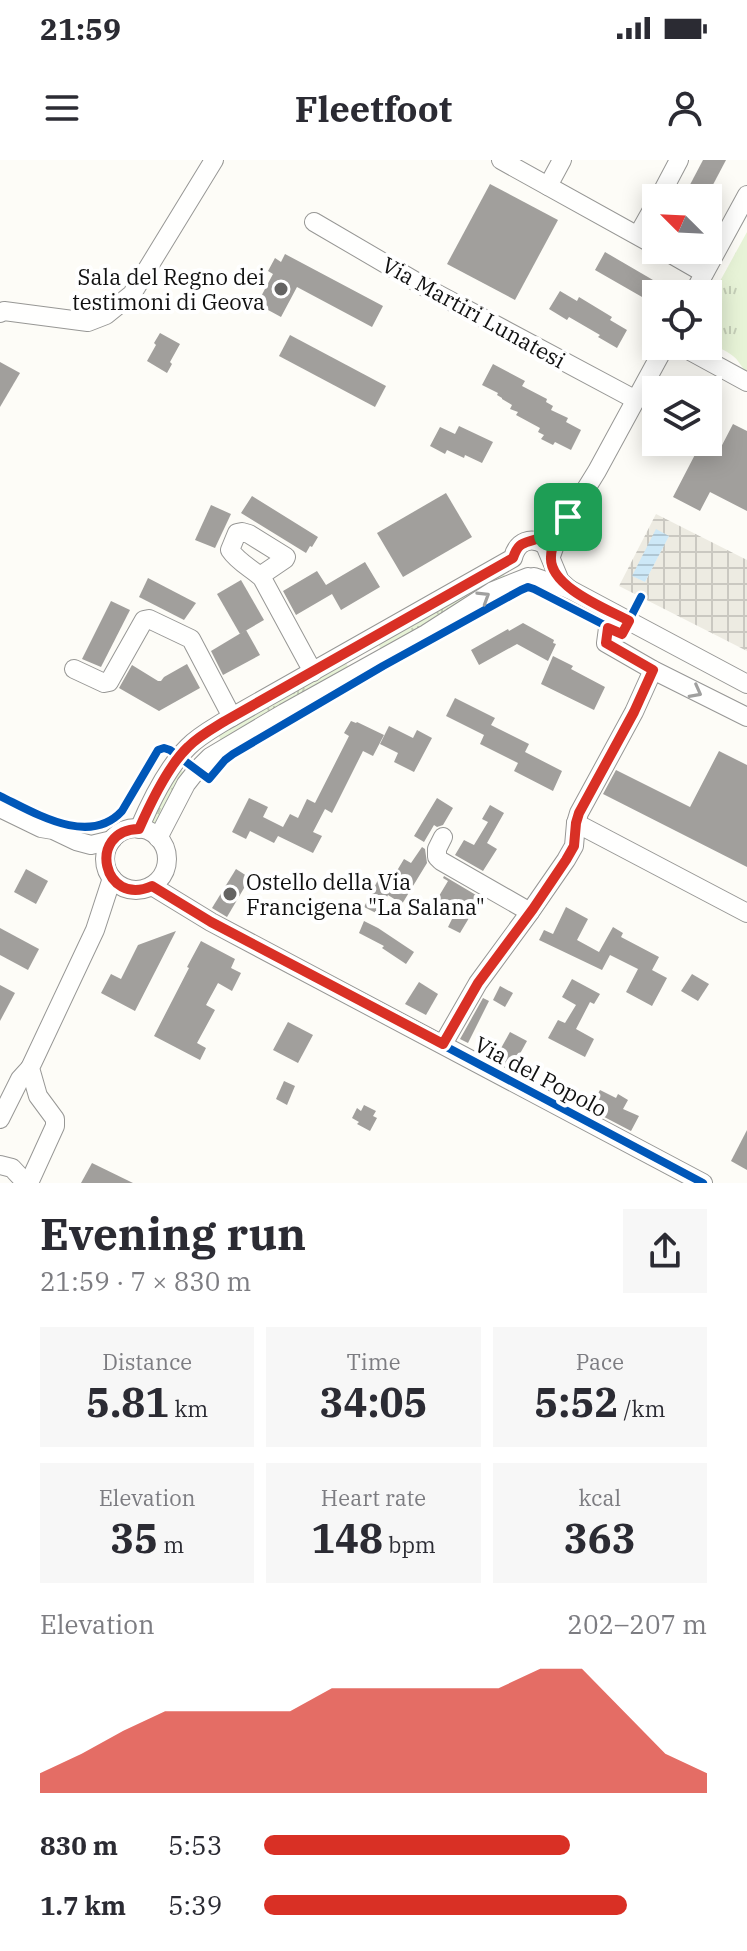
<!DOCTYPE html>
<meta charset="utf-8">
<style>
body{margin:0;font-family:"IBM Plex Serif",serif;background:#f7f7f7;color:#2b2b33;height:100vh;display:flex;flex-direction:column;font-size:30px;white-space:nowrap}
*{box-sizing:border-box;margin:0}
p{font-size:26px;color:#7c7c81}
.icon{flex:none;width:44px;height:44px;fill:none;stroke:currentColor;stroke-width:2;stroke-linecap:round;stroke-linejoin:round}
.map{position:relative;height:1023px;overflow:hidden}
.side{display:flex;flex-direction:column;background:#fff;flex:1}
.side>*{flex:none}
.needle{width:52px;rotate:294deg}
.tools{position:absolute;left:642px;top:24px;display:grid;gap:16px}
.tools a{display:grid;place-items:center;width:80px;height:80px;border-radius:0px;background:#fff;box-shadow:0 4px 20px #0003;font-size:40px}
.pin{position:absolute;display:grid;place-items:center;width:68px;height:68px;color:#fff;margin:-34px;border-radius:16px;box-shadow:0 4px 12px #0006}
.round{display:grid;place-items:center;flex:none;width:84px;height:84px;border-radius:0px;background:#f7f7f7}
.overview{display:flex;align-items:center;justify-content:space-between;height:136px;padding:0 40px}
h1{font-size:44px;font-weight:700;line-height:60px}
.stats{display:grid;grid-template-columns:repeat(3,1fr);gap:12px;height:136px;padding:8px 40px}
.stats div{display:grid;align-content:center;border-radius:0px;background:#f7f7f7;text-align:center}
.stats b{font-size:40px;font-weight:700}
.stats small{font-size:22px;font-weight:400}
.stats p{font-size:22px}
.chart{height:224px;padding:16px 40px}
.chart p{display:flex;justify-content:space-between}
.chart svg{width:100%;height:144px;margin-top:8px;fill:#d93025;opacity:.7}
ul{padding:0 40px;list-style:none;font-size:26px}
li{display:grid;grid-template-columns:128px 96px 1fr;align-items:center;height:60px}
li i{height:20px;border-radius:10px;background:#d93025}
.status{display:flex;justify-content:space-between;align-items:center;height:56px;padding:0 40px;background:#fff;direction:ltr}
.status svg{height:22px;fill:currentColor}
header{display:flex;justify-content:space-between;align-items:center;height:104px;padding:0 40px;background:#fff;font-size:36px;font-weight:700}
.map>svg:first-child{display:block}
.grass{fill:url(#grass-tufts)}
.plaza{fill:url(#plaza-grid);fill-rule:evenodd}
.water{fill:url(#water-rules)}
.building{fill:#a19f9c}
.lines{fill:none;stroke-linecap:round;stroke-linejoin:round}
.minor-casing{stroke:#979795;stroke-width:20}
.minor{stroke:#fffffe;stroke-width:18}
.cycleway-casing{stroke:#fff;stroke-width:13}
.cycleway{stroke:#0057b8;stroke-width:8}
.oneway{stroke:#a0a09f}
.route-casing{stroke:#fff;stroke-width:16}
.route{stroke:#d93025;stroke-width:10}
.poi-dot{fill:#646362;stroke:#fff;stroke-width:3}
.labels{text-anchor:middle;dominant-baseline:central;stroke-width:8;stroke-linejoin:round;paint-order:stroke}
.poi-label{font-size:22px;fill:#111;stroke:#fff;text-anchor:end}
.street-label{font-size:22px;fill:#111;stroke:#fff}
</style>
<div class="status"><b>21:59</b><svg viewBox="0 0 49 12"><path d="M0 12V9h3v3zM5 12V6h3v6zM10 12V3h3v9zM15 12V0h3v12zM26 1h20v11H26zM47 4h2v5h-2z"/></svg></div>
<header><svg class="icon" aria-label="menu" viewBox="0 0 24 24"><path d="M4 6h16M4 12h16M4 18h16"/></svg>Fleetfoot<svg class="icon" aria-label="person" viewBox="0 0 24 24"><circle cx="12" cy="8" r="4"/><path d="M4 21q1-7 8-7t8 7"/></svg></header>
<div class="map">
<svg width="747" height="1023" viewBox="0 0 747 1023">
<defs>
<pattern id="grass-tufts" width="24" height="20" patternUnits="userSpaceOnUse" patternTransform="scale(2)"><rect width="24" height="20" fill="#e7f3d7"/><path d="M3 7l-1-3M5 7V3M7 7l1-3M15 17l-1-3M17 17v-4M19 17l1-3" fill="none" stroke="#c5cfb8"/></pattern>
<pattern id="plaza-grid" width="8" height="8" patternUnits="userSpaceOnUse" patternTransform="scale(2)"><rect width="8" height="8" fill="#edebe2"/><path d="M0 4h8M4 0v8" fill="none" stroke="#cac8c1"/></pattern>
<pattern id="water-rules" width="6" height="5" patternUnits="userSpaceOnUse" patternTransform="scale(2)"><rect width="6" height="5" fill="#cde8f7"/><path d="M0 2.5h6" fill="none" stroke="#afc6d3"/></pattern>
</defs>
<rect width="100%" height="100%" fill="#fdfcf7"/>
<g class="grass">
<path d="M747,72V211C740,207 740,201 733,196C726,190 716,187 708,182V143Z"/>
<path d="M503,413L506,418L381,489L378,484Z"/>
<path d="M346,503L349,508L221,580L218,575Z"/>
<path d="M179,609L183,612L153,669L149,666Z"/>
</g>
<path class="plaza" d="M656,354L747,400V491L619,426ZM669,375L645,422L633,416Z"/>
<path class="water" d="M656,369L669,376L645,422L632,416Z"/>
<g class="building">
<path d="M703,0H726L706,38H683Z"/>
<path d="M490,24L558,60L515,140L447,104Z"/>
<path d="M605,92L665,127L661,134H656V145L595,110Z"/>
<path d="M285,94L383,146L372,167L297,127L281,157L257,144L273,114L268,111L275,98L281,102Z"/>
<path d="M560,131L577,141L579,137L612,157L610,160L627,170L617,188L598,177L600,175L569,157L567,160L549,149Z"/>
<path d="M160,173L180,184L170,202L172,204L167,213L147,201L156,185L154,183Z"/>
<path d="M290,175L386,226L375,247L279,196Z"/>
<path d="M0,202L20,213L0,247Z"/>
<path d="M493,204L525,221L522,226L547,239L546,242L553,246L551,250L568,258L566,262L581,270L571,290L555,282L553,285L541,279L544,275L538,272L540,268L516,255L518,252L510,249L512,245L502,239V238L497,235L498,233L482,225Z"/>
<path d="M733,264L747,271V351L710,332L700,351L673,337L701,283L719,291Z"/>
<path d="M459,266L493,282L482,303L465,295L464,298L447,290L445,294L430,286L440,267L455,274Z"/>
<path d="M446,333L472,377L403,417L377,373Z"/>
<path d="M252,336L318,377L312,387L310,386L306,393L241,353Z"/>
<path d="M211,345L231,354L215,388L195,380Z"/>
<path d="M365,402L380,427L341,450L332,434L296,455L283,431L317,411L326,425Z"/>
<path d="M148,418L196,443L184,460L139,437Z"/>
<path d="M241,420L264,460L240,474L217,434Z"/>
<path d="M111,441L130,450L101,507L82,499Z"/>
<path d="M523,463L554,480L553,483L556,484L548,501L517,484L479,505L471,490L508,469L509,471Z"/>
<path d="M246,470L260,495L223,515L211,491Z"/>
<path d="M553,496L573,506L571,509L605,527L594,550L541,524Z"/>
<path d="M187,504L200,528L159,551L119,528L132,505L158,521H161L164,517Z"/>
<path d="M455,538L495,558L491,565L529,584L525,592L562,611L553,631L514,611L518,603L480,584L484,575L446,556Z"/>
<path d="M351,561L356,563L357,562L384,575L373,596L363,591L332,653L325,649L313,672L322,676L313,693L278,676L274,683L250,671L246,679L232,672L249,638L268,647L263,657L283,667L290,654L298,658L307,639L315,643L349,576L344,573Z"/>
<path d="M389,566L413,578L417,570L432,578L414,612L394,602L398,593L380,584Z"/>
<path d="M719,591L747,605V707L603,634L616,610L690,647Z"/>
<path d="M437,638L453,648L443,665L437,667L434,665L424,682L414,676Z"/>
<path d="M490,645L504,653L487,683L497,689L483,711L455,695L464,680L474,685L488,662L482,659Z"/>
<path d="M422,687L425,689L427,703L402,744L388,735L378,754L364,747L379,718L389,724L404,699L411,703Z"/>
<path d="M26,709L48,721L36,744L14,732Z"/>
<path d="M236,709L250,718L227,757L212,748Z"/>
<path d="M444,716L481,738L460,773L448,767L455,753L436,741L448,721L443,718Z"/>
<path d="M566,747L588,759L577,780L599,792L613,767L623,773L621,777L659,797L652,810L667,818L652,846L626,832L638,809L610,795L602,810L539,780L544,770L553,774Z"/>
<path d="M364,761L378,768L414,792L406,804L382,788L384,786L359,773Z"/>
<path d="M0,768L39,789L28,810L0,795Z"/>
<path d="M176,771L135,851L101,833L111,814L121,819L138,785Z"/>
<path d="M201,781L235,799L231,808L241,813L232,831L218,823L206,845L215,850L197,883L206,888L200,900L154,876L189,808L187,807Z"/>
<path d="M692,814L709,824L698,841L681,831Z"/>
<path d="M572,819L600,834L594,844L590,842L576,869L594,879L585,897L548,878L558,860L565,863L576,845L562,837Z"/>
<path d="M419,822L438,834L426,855L405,844Z"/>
<path d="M0,825L15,833L0,861Z"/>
<path d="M500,826L513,833L505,847L493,840Z"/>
<path d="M483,838L489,841L468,883L460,879Z"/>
<path d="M288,862L313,875L298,903L273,890Z"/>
<path d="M510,872L527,881L512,908L495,899Z"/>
<path d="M284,921L295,926L287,945L276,939Z"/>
<path d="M573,929L594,941L600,930L616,938L618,934L628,940L623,949L639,956L631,971L568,938Z"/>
<path d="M364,945L376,951L373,956L377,958L370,971L357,964L359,962L352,958L357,948L361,951Z"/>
<path d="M747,970V1010L731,1001Z"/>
<path d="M92,1003L133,1023H81Z"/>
</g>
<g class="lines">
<defs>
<g id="minor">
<path d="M501,0L656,86"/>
<path d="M548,26L562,0"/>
<path d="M659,38L679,0"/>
<path d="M314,62L432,131L636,240"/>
<path d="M638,75L656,43"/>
<path d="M664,90L704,113"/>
<path d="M693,134L747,35"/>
<path d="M0,153L4,151L88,162L106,155L132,134L214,0"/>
<path d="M681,186L747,222"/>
<path d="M551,396L560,371L597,311L665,186"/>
<path d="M260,416L285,399L286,397L249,374L242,372L237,373L230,390C238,402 251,408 262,418L313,512"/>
<path d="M534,417L569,429L747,524"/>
<path d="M615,454L608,468L606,483L653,510L747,557"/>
<path d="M74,509L104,523L109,522L144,460L149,459L191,479L232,557"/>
<path d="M0,648L41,668L53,670L76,681L91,685L112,680"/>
<path d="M576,663L747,753"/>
<circle cx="136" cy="699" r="31"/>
<path d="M139,669C150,643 168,607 188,587C199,576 212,569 225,561L513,398C517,381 531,376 545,385L560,421L569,429"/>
<path d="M443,677L437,689V697L441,701L530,752"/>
<path d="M158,678L186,624L197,610L210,597L284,553L426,474L493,431L528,417"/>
<path d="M152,726L211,762L703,1023"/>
<path d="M443,884L478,823L530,752L566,700L574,686L576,663L579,653L634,552L653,510"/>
<path d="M0,959L20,919L30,908"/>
<path d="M0,1005L12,1008L26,1023"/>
<path d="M29,1023L55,966V959L38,936L30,908L95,770L112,718"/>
</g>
</defs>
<use href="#minor" class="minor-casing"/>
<use href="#minor" class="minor"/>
<defs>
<g id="cycleway">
<path d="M0,636C35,653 89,687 122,651L158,590L164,588L170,590L209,619L225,600L233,594L383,506L521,430L528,427L534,429L622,474L641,437"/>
<path d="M152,726L211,762L703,1023"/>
</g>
</defs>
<use href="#cycleway" class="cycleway-casing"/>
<use href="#cycleway" class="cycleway"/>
</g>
<defs><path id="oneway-chevron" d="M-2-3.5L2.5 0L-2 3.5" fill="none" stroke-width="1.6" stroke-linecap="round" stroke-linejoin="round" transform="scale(2)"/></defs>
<g class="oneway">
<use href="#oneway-chevron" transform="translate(484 437) rotate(-32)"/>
<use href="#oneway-chevron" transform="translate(696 532) rotate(28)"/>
</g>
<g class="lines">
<defs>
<path id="route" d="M568,357C561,369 551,383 551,397C549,427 607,449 629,461L622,474L608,468L606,483L653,510L634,552L579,653L576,663L574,686L566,700L533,749L478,823L443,884L211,762L152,726C103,748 86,670 139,669C150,644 169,605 188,587C199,576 212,569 225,561L513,398C519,380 525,384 539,378C551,373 559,366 568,357Z"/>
</defs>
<use href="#route" class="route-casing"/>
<use href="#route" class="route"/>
</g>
<g class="poi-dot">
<circle cx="281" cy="129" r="8"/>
<circle cx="230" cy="734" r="8"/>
</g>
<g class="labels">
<g class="poi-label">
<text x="265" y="116">Sala del Regno dei<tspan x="265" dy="25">testimoni di Geova</tspan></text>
<text x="246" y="721" text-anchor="start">Ostello della Via<tspan x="246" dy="25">Francigena "La Salana"</tspan></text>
</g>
<g class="street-label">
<text transform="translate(474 152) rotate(29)">Via Martiri Lunatesi</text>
<text transform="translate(541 916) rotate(28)">Via del Popolo</text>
</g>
</g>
</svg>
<div class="tools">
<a><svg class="needle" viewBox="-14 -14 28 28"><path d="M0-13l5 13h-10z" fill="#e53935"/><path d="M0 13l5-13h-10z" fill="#7c7c81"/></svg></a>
<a><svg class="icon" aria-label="locate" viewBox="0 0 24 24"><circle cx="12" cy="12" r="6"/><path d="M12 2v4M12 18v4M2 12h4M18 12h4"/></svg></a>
<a><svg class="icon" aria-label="layers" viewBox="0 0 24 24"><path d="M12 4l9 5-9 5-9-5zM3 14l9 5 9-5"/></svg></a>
</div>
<div class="pin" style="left:568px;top:357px;background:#1e9e55"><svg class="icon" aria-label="arrive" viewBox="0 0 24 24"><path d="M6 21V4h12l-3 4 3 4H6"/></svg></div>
</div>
<section class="side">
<div class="overview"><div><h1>Evening run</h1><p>21:59 · 7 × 830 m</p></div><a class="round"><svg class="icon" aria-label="share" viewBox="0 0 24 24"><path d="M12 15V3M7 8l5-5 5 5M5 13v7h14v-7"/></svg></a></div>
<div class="stats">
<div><p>Distance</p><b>5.81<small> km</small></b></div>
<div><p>Time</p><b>34:05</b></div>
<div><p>Pace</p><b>5:52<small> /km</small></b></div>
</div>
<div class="stats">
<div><p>Elevation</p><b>35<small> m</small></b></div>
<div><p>Heart rate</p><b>148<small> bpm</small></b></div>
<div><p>kcal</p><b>363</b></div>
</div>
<div class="chart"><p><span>Elevation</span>202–207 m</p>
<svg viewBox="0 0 160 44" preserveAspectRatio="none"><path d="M0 44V38L10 32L20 25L30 19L40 19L50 19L60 19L70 12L80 12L90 12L100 12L110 12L120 6L130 6L140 19L150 32L160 38V44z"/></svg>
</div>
<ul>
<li><b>830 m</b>5:53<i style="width:69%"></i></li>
<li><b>1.7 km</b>5:39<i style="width:82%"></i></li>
</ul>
</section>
